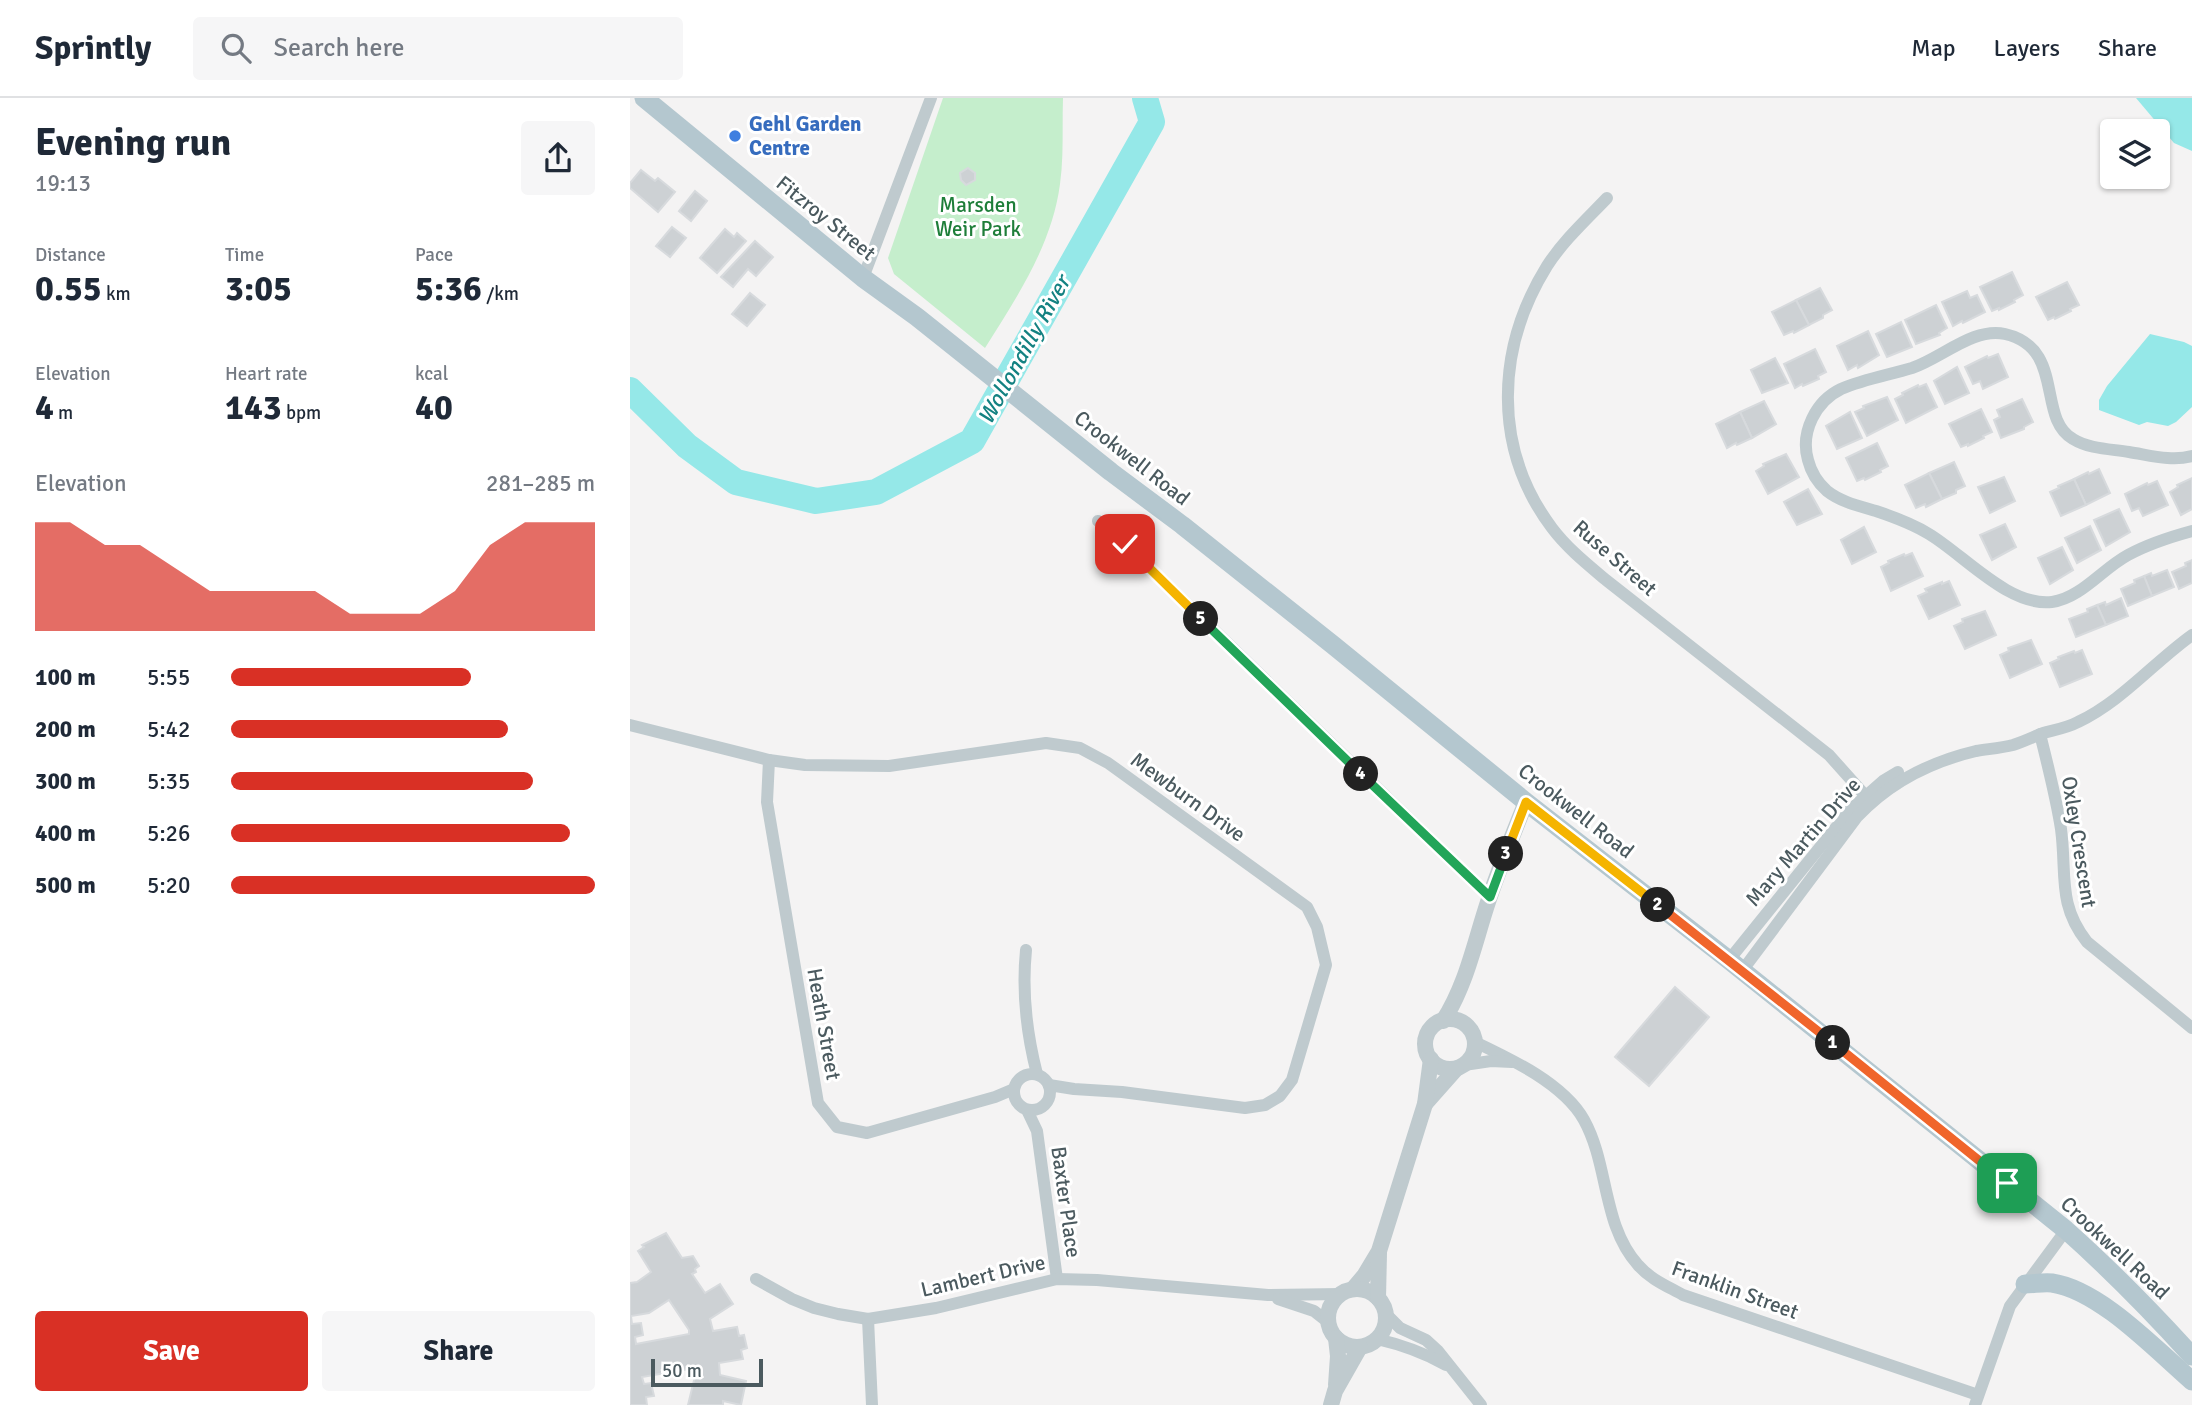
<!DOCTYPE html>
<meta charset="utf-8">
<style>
body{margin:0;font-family:Signika,sans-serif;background:#f6f6f7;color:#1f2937;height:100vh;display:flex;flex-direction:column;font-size:26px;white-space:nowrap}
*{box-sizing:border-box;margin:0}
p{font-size:23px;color:#747a83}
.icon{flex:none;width:38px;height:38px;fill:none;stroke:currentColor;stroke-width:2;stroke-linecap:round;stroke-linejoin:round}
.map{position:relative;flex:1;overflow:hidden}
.panel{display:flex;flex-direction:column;background:#fff;width:630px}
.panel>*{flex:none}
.tools{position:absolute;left:1470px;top:21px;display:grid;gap:14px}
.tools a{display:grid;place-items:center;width:70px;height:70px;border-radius:7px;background:#fff;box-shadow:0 2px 5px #0004;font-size:35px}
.scale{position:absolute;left:21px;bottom:18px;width:112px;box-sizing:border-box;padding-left:7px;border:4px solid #4b5a5f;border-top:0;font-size:19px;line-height:24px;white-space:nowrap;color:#4b5a5f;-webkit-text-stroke:5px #fff;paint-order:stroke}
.pin{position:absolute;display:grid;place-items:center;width:60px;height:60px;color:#fff;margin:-30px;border-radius:14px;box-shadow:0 4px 10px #0006}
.km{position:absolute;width:35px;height:35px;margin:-18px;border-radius:50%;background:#222;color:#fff;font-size:19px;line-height:35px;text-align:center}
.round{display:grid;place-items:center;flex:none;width:74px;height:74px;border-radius:7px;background:#f6f6f7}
.headline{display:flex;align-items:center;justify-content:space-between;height:119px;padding:0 35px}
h1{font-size:38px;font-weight:800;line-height:52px}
.figures{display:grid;grid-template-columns:repeat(3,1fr);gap:10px;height:119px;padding:7px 35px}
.figures div{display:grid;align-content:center}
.figures b{font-size:35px;font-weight:800}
.figures small{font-size:19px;font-weight:400}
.figures p{font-size:19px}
.chart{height:196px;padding:14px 35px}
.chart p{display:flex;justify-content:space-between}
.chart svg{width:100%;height:126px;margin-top:7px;fill:#d93025;opacity:.7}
.cta{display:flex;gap:14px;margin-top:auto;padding:14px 35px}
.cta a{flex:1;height:80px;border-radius:7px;background:#d93025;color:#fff;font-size:28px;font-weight:800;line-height:80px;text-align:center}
.cta a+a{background:#f6f6f7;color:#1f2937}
ul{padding:0 35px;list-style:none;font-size:23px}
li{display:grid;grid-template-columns:112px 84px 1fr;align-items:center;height:52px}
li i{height:18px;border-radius:9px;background:#d93025}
header{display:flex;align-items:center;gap:42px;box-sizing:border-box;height:98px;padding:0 35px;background:#fff;border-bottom:2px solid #e0e1e3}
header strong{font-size:33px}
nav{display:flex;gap:38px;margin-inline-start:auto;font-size:24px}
.search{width:490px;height:63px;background:#f6f6f7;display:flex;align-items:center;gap:18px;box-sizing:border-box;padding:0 24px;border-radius:7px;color:#747a83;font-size:26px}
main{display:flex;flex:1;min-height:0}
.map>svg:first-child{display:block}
.green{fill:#c5eecc}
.water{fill:#95e8e8}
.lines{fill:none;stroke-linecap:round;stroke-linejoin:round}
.river{stroke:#95e8e8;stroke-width:26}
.building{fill:#cdd1d4;stroke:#d7dadd;stroke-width:2;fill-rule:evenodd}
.minor{stroke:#bfcace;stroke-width:12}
.tertiary{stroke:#bfcace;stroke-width:16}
.primary{stroke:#b4c7cf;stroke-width:19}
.split-1-casing{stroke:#fff;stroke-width:14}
.split-2-casing{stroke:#fff;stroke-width:14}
.split-3-casing{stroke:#fff;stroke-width:14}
.split-4-casing{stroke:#fff;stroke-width:14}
.split-5-casing{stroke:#fff;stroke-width:14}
.split-6-casing{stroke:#fff;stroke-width:14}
.split-1{stroke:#f0652b;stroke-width:9}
.split-2{stroke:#f0652b;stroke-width:9}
.split-3{stroke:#f5b400;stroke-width:9}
.split-4{stroke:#22a559;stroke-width:9}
.split-5{stroke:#22a559;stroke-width:9}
.split-6{stroke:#f5b400;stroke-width:9}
.shop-dot{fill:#3f7fe0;stroke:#fff;stroke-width:2.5}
.labels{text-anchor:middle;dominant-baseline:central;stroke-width:6;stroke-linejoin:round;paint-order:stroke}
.shop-label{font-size:21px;font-weight:bold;fill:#366cbe;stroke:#fff;text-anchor:start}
.park-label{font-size:21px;fill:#1e7e39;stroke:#fff}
.street-label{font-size:21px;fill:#4b5a5f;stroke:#fff}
.water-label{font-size:23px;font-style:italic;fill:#148282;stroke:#fff}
</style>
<header>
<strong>Sprintly</strong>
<div class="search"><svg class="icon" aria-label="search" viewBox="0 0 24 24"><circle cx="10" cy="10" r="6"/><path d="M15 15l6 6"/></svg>Search here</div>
<nav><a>Map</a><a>Layers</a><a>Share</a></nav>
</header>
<main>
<section class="panel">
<div class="headline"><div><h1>Evening run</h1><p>19:13</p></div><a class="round"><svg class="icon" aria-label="share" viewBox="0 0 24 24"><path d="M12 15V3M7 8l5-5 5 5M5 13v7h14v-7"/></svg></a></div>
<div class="figures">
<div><p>Distance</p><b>0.55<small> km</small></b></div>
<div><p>Time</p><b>3:05</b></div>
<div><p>Pace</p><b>5:36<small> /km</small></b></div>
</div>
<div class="figures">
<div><p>Elevation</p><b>4<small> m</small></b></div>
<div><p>Heart rate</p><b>143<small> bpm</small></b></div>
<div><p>kcal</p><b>40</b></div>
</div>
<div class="chart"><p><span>Elevation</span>281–285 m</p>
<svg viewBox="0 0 160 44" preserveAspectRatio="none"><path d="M0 44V6L10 6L20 14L30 14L40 22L50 30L60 30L70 30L80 30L90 38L100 38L110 38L120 30L130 14L140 6L150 6L160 6V44z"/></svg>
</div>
<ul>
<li><b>100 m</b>5:55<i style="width:66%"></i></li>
<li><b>200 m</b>5:42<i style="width:76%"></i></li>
<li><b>300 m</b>5:35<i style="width:83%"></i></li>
<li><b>400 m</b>5:26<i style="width:93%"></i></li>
<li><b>500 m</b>5:20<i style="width:100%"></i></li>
</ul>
<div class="cta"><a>Save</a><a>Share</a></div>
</section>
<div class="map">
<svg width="1562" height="1307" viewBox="0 0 1562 1307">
<rect width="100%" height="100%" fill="#f4f3f3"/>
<path class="green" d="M313,0H433C432,28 434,58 430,86C422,147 387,199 355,250L264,176L258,160Z"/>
<g class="water">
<path d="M1506,0H1562V53L1544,45Z"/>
<path d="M1520,236L1554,244L1562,248V309L1546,324L1538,328L1517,324L1509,327L1469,312V302L1477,288Z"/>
</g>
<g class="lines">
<path class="river" d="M0,292L57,348L106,384L186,403L246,394L342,343L522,24L515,0"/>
</g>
<g class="building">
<path d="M338,70L345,75V82L336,87L331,82L330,75Z"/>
<path d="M11,72L25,83L28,80L45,94L28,114L0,90V85Z"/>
<path d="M65,93L77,103L61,123L49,113Z"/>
<path d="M42,129L56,140L40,159L26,148Z"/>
<path d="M95,131L104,139L107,135L116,143L87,175L70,160Z"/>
<path d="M125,143L143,159L126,178L118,171L103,189L91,179Z"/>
<path d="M1382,174L1393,197L1384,202L1385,204L1369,212V210L1362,213L1350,189Z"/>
<path d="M1437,184L1449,207L1440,211L1441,213L1425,221L1424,219L1418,222L1406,199Z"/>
<path d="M1190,190L1202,212L1193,217V220L1179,227L1166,202Z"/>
<path d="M1337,193L1340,200L1347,197L1355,214L1333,225L1332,223L1323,228L1312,204Z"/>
<path d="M120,195L135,207L117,228L102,216Z"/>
<path d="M1166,202L1179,227L1164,235L1163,233L1154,237L1142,214Z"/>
<path d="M1306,207L1317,230L1309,235L1310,237L1286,246L1275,222Z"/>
<path d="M1271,224L1282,249L1257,259L1246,236Z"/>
<path d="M1238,233L1249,257L1228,270L1227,267L1218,272L1207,248Z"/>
<path d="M1185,251L1196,274L1188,278L1189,281L1173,288L1172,286L1165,290L1154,266Z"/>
<path d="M1368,256L1378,279L1353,291L1350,283L1343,286L1335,269L1357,258L1358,260Z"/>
<path d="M1145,260L1158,285L1132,295L1121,272Z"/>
<path d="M1327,269L1339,295L1315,306L1304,283Z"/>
<path d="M1296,286L1307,309L1276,325L1265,301L1273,297L1272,295L1288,287L1289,289Z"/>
<path d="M1257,299L1268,322L1237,338L1225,314L1234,310L1233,308Z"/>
<path d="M1392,301L1403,324L1394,329V331L1371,340L1364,322L1370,319L1367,312Z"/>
<path d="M1134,303L1146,326L1122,340L1110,314Z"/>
<path d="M1351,311L1362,334L1353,338L1354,340L1338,348V346L1331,349L1319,326Z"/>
<path d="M1110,314L1122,340L1107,347L1106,345L1097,350L1086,326Z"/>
<path d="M1220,314L1232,340L1207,351L1196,328Z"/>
<path d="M1247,345L1258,368L1250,372L1251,374L1235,382L1234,380L1227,383L1216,360Z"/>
<path d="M1156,356L1169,379L1138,396L1126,373L1134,368L1133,366Z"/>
<path d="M1324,364L1335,388L1326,392V395L1312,401L1299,375Z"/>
<path d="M1469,371L1480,395L1456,407L1444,381L1458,374L1459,376Z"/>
<path d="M1299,375L1312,401L1296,409L1295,406L1286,410L1275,387Z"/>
<path d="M1374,379L1385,403L1360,415L1348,389Z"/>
<path d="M1562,380V411L1551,417L1540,394L1548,389L1547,387Z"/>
<path d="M1444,381L1456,407L1431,418L1420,394L1429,390L1428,388Z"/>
<path d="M1527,383L1538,407L1513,418L1509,410L1502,413L1495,396L1517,385L1518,387Z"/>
<path d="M1178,391L1192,416L1167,427L1154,404Z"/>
<path d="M1489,411L1500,434L1476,448L1464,422Z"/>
<path d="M1375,426L1386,449L1362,462L1350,437Z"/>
<path d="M1460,428L1471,452L1447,465L1435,440Z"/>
<path d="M1234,429L1246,454L1222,466L1211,442Z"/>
<path d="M1432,449L1443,472L1420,486L1408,460Z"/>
<path d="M1282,455L1293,478L1261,493L1251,469L1259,465L1258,463L1274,456L1275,458Z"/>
<path d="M1562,462V485L1549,491L1542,474L1556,468L1555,465Z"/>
<path d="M1537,472L1544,489L1522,498L1514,478L1521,475L1522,478Z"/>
<path d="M1514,478L1522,498L1498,508L1491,491L1505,485L1504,482Z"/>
<path d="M1319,483L1330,507L1299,521L1288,498L1297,494L1295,491L1312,484V486Z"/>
<path d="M1491,500L1498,518L1476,527L1467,507L1475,504L1476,507Z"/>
<path d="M1467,507L1476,527L1446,539L1439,521L1458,514L1457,511Z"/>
<path d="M1355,513L1366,537L1335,551L1324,528L1333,524L1332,521Z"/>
<path d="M1401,542L1412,566L1380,580L1370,557L1379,553L1378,550Z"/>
<path d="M1452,552L1462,576L1430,589L1420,565L1429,561L1428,559L1444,553L1445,555Z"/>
<path d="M1045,889L1079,919L1019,988L985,959Z"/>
<path d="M36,1135L52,1160L63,1158L69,1168L65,1171L66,1174L62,1176L75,1195L90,1186L103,1206L80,1221L83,1233L107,1229L109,1238L114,1237L117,1250L111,1252L113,1261L89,1265L90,1277L116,1283L111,1307L93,1303V1307H58L66,1274L65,1270L12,1279L14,1286L21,1285L24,1298L16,1299L17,1307H0V1185L7,1184L21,1174L8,1153L14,1149L12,1147ZM39,1202L59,1232V1236L6,1246L5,1239L13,1237L11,1225L2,1226L1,1218L19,1215Z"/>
</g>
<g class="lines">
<g class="minor">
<path d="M977,100C957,121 933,143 917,168C866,250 862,350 922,430C937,450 957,466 976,482L1199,657L1241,704"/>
<path d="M233,180L301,0"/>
<path d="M1562,358C1542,364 1519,357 1499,354C1481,351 1459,351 1443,341C1406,320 1436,250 1375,236C1343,229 1312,260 1282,270C1259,277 1234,281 1211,291C1186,303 1170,334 1178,362C1181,374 1188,385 1197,393C1211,404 1229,408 1246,413C1264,419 1283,426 1299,436C1334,457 1379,509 1422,504C1451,500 1472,471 1498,457C1518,446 1540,439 1562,433"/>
<path d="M468,423L495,446L860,799"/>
<path d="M0,627L139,662L175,667L259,668L416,645L450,650L478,665L677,809L687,829L696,867L662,982L650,998L635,1007L615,1010L492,994L444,991L419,987"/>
<path d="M1410,636C1418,668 1426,699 1431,731C1437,776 1427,806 1457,844L1562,930"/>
<path d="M139,662L137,704L188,1005L207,1029L237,1035L365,999L384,991"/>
<path d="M396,852C392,892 397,937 407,976"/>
<path d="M1099,862L1220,712L1253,683L1268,674"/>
<path d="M1112,873L1227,719C1260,684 1299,664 1346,653C1358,651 1371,650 1383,647C1393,644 1403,639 1413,635C1424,632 1437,630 1448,624C1492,603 1523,565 1562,537"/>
<path d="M845,944C881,961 934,986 954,1022C979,1067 972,1127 1008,1167C1020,1181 1037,1188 1053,1197L1348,1297"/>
<path d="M834,967L861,963L882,964"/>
<circle cx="402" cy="994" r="18"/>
<path d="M397,1012L407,1033L427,1181"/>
<path d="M126,1181L162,1201L184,1210L208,1216L238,1221L306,1210L427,1181L467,1182L638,1197L711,1196"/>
<path d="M648,1201L684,1213L698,1224"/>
<path d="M756,1216L770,1230L796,1242L808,1253L851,1307"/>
<path d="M238,1221L242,1307"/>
<path d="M747,1241C773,1247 793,1254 816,1267"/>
<path d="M1345,1307L1380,1208L1436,1132"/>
</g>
<g class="tertiary">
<circle cx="820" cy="946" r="25"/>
<path d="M813,923C837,886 845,842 859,801C870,768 883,736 896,704"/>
<path d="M795,1006L826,971"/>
<path d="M723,1191L734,1178L749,1153L795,1006L801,961"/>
<circle cx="727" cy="1220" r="29"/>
<path d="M748,1200L749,1155"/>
<path d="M706,1240L708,1258L706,1287"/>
<path d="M701,1307L705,1293L730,1249"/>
</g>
<g class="primary">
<path d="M14,0L233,180L287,219L481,374L552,427L703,547L896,704L1099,862L1436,1132C1481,1172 1522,1214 1562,1258"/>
<path d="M1395,1186C1404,1186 1413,1184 1422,1185C1470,1192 1526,1252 1562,1283"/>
</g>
</g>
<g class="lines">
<defs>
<path id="split-1" d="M1203,945L1377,1085"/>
<path id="split-2" d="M1028,807L1203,945"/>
<path id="split-3" d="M876,756L896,704L1028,807"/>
<path id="split-4" d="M731,676L860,799L876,756"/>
<path id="split-5" d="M571,521L731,676"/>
<path id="split-6" d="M495,446L571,521"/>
</defs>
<use href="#split-1" class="split-1-casing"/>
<use href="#split-2" class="split-2-casing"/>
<use href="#split-3" class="split-3-casing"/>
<use href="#split-4" class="split-4-casing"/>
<use href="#split-5" class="split-5-casing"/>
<use href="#split-6" class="split-6-casing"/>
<use href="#split-1" class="split-1"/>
<use href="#split-2" class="split-2"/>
<use href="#split-3" class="split-3"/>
<use href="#split-4" class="split-4"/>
<use href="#split-5" class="split-5"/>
<use href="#split-6" class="split-6"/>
</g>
<circle class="shop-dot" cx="105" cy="38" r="7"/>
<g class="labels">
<g class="shop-label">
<text x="119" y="26">Gehl Garden<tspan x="119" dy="24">Centre</tspan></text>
</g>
<g class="park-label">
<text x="348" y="107">Marsden<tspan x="348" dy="24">Weir Park</tspan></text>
</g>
<g class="street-label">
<text transform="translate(196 120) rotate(39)">Fitzroy Street</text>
<text transform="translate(502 360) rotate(38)">Crookwell Road</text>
<text transform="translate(985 460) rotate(41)">Ruse Street</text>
<text transform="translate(558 699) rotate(36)">Mewburn Drive</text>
<text transform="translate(946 713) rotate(38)">Crookwell Road</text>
<text transform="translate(1173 744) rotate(-49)">Mary Martin Drive</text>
<text transform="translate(1449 744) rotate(81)">Oxley Crescent</text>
<text transform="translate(194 926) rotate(80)">Heath Street</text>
<text transform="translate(436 1104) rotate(82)">Baxter Place</text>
<text transform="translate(1485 1150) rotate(43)">Crookwell Road</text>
<text transform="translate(353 1178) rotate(-13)">Lambert Drive</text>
<text transform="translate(1105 1192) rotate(20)">Franklin Street</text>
</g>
<g class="water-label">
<text transform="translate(394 252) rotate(-61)">Wollondilly River</text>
</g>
</g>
</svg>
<div class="tools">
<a><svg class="icon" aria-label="layers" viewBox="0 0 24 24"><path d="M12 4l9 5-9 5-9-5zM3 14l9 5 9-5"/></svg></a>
</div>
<div class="scale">50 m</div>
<div class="pin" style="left:1377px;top:1085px;background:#1e9e55"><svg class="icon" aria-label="arrive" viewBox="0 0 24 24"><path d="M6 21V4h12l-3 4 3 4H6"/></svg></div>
<div class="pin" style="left:495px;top:446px;background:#d93025"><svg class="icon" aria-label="check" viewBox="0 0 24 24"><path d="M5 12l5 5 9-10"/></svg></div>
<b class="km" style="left:1203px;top:945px">1</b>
<b class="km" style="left:1028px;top:807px">2</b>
<b class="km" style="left:876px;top:756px">3</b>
<b class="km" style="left:731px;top:676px">4</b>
<b class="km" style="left:571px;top:521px">5</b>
</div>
</main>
